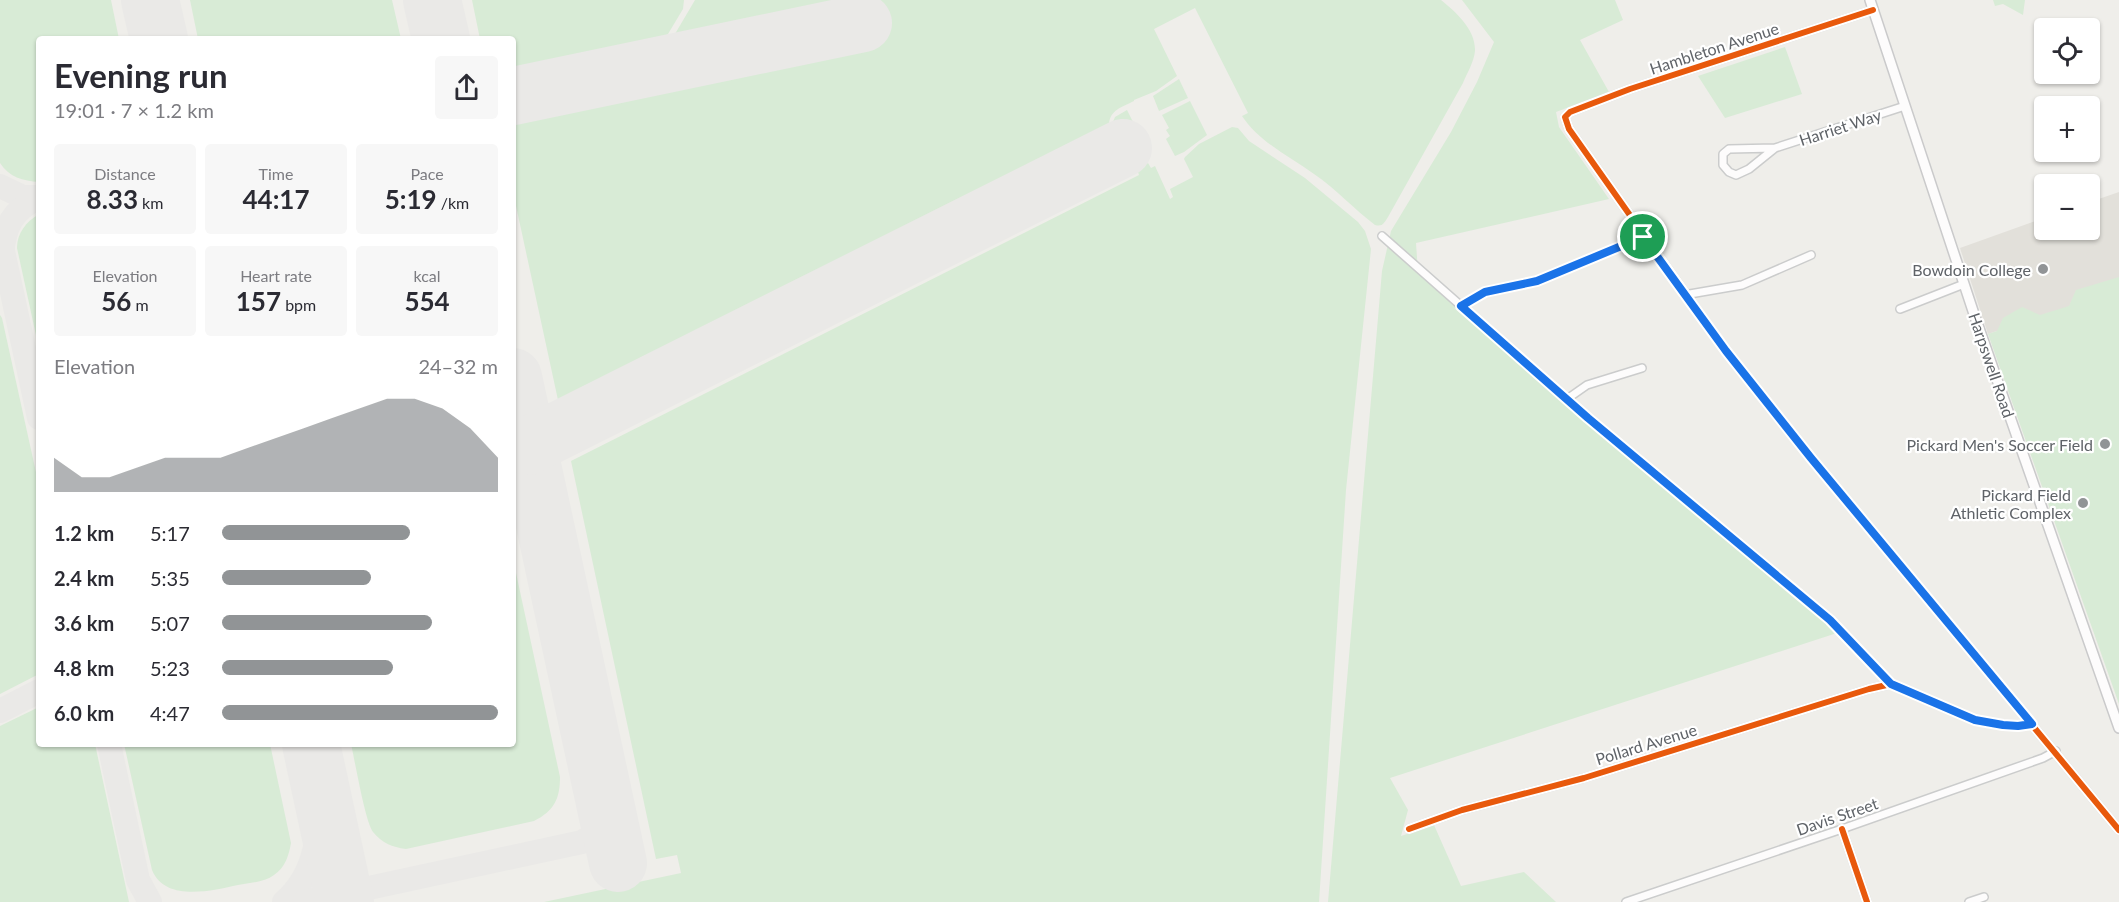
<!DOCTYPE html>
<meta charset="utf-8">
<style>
body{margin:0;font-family:Lato,sans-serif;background:#f7f7f7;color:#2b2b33;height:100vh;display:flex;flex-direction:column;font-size:22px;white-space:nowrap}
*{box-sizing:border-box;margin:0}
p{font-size:20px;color:#7c7c81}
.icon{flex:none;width:33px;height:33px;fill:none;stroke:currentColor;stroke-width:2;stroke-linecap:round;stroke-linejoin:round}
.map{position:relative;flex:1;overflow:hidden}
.sheet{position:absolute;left:36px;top:36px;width:480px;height:711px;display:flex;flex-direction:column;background:#fff;border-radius:6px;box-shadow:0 2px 4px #0004}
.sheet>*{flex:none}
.fabs{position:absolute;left:2034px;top:18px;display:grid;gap:12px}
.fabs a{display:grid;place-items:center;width:66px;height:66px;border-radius:6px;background:#fff;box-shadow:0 2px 4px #0004;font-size:30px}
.pin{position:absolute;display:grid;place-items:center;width:51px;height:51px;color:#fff;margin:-26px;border:3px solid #fff;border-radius:50%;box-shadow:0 2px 6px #0007}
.round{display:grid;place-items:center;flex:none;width:63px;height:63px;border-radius:6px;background:#f7f7f7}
.head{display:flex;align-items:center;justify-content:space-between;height:102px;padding:0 18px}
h1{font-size:33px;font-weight:700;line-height:45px}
.metrics{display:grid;grid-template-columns:repeat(3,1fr);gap:9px;height:102px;padding:6px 18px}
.metrics div{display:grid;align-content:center;border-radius:6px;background:#f7f7f7;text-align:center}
.metrics b{font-size:26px;font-weight:700}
.metrics small{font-size:16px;font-weight:400}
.metrics p{font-size:16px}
.chart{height:168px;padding:12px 18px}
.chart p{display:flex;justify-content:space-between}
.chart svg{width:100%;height:108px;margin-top:6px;fill:#919496;opacity:.7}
ul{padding:0 18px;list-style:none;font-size:20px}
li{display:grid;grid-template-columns:96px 72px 1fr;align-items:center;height:45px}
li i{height:15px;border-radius:8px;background:#919496}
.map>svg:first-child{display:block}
.education{fill:#e2e0da}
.green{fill:#d8ebd6}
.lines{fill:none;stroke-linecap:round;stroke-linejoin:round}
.taxiway{stroke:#eae9e7;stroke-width:24}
.runway{stroke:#eae9e7;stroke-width:58}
.minor-casing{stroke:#cbcccc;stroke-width:10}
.secondary-casing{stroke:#cacacb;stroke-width:12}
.minor{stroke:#fdfcfc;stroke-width:7}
.secondary{stroke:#fdfcfc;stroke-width:9}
.cycleway-casing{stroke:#fff;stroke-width:10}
.cycleway{stroke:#e8590c;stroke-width:6}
.route-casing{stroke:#fff;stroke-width:12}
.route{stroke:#1a73e8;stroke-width:8}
.poi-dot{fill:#919496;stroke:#fff;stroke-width:2}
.labels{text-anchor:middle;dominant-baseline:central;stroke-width:4.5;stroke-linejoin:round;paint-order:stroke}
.street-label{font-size:16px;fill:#5f6368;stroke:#fff}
.poi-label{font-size:16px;fill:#5f6368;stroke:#fff;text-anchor:end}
</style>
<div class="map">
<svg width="2119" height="902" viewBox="0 0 2119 902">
<rect width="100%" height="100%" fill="#efeeea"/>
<path class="education" d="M2119,192V290L1988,334L1960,248L2044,218V230H2090V202Z"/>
<g class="green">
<path d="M0,0H111L119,39H39V182C23,181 9,177 0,163Z"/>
<path d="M190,0H392L401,39H198Z"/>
<path d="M472,0H684L683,9L668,34L647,54L531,79L513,80V39H480Z"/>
<path d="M695,0H1441C1456,12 1476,30 1475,51C1474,62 1467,73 1463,83L1388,217C1384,223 1383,227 1375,225C1354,209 1336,189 1314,174C1289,156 1259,142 1242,116L1248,113L1195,8L1154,29L1177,76L1156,91L1134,100V101C1122,107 1110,110 1109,124L558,400L513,192V121L525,110L537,106L866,35L860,9L675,48L672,44V39Z"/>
<path d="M1462,0H1615L1623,20L1580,40L1609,92L1556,112L1559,127L1609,199L1416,243L1418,272L1837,633L1390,778L1408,810L1401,836L1434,825L1461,886L1524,872L1556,902H1328L1382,271L1391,231L1451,132L1477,82L1494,42Z"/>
<path d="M1993,0H2025L2023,15L2003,4L1995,6Z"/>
<path d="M1785,47L1802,94L1725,118L1698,76Z"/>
<path d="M1179,79L1188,98L1159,111L1153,96Z"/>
<path d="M1190,101L1207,135L1184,152L1175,156L1166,139L1170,136L1166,130L1169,128L1162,115Z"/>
<path d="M1127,110L1137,130L1131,129L1125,131L1123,136L1127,145L1132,147L1138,144L1147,160L1135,165L1113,122L1115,117Z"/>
<path d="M1232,127L1238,128L1249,141L1305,178L1358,222L1365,231L1371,249L1346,490L1319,902H544L681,873L677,855L656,859L571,461L1139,175L1137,169L1148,163L1151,168L1155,166L1170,199L1173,197L1170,189L1193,177L1184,159L1185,157L1199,144Z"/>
<path d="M39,214V349L17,248C17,233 26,222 39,214Z"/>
<path d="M2119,277V704L1988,334L1997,331L2003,318L2022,307L2040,315L2069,306L2076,290Z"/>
<path d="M0,315L2,318L39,486V674L0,694Z"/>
<path d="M513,559L560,777C560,799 554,811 534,821L406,849C392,847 382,843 373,832C365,821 355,761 351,744H513Z"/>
<path d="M39,707V744H95L129,902H0V726Z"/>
<path d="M124,744H270L291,843C289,855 285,868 274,875C265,882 250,883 238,885C211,891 165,902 152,870Z"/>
</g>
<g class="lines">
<g class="taxiway">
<path d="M0,186L23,197H39"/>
<path d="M0,237L39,418"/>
<path d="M2,254C5,225 12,211 39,197"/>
<path d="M0,711L39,691"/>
<path d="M109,744L138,880L150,902"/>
<path d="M284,902C317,874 319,831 321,791"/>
<path d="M304,902L582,842L598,832L607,811"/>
</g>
<g class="runway">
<path d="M150,0L159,39"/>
<path d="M432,0L441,39"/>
<path d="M513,96L863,23"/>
<path d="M513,377L618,863"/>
<path d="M528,446L1123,148"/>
<path d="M311,744L345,902"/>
</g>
<defs>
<g id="minor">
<path d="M1873,10L1630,89L1570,112L1565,117L1569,129L1726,351L1811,458L2119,830"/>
<path d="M1775,148L1729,149L1723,154V165L1729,172L1736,175L1749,169L1775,148L1905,106"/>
<path d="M1382,236L1588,418L1830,620L1891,684L1975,720C1994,725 2013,727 2032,724"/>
<path d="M1684,295L1742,285L1811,255"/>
<path d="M1461,306L1485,292L1537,281L1643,237"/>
<path d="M1900,309L1964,284"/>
<path d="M1567,399L1587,385L1642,368"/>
<path d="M1409,829L1462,810L1584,778L1869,689L1891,684"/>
<path d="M1842,829L1867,902"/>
<path d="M1626,902L1842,829L2043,758L2056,751"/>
<path d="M1969,902L1984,897"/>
</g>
<path id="secondary" d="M1870,0L1974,314L2119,728"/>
</defs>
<use href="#minor" class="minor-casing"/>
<use href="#secondary" class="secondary-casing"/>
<use href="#minor" class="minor"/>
<use href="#secondary" class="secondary"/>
<defs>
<g id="cycleway">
<path d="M1873,10L1630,89L1570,112L1565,117L1569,129L1726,351L1811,458L2119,830"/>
<path d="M1409,829L1462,810L1584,778L1869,689L1891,684"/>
<path d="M1842,829L1867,902"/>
</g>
</defs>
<use href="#cycleway" class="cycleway-casing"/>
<use href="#cycleway" class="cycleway"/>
</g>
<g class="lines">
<defs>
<path id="route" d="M1643,237L1726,351L1811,458L2032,724L2018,726L2003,725L1975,720L1891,684L1830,620L1588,418L1461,306L1485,292L1537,281Z"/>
</defs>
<use href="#route" class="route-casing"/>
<use href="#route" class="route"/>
</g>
<g class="poi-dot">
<circle cx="2043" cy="269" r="6"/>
<circle cx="2105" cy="444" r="6"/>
<circle cx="2083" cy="503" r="6"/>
</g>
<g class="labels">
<g class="street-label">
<text transform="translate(1714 48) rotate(-18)">Hambleton Avenue</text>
<text transform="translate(1840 127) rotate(-18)">Harriet Way</text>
<text transform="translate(1992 365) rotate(71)">Harpswell Road</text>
<text transform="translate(1646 744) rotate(-17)">Pollard Avenue</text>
<text transform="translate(1837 816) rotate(-19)">Davis Street</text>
</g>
<g class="poi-label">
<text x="2031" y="269">Bowdoin College</text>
<text x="2093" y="444">Pickard Men's Soccer Field</text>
<text x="2071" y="494">Pickard Field<tspan x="2071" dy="18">Athletic Complex</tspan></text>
</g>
</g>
</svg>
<div class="fabs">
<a><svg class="icon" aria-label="locate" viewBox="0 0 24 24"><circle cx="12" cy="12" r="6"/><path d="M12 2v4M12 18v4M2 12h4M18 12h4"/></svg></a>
<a>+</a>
<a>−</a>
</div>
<div class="pin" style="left:1643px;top:237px;background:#1e9e55"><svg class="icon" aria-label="arrive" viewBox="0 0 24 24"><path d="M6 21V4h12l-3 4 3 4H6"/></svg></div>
<section class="sheet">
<div class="head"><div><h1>Evening run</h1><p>19:01 · 7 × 1.2 km</p></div><a class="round"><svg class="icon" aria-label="share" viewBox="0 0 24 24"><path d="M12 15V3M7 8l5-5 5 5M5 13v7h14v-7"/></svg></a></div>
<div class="metrics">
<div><p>Distance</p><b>8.33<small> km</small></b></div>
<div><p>Time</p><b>44:17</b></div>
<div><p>Pace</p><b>5:19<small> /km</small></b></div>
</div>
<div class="metrics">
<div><p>Elevation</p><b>56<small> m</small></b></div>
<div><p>Heart rate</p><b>157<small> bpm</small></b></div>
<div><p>kcal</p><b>554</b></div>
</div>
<div class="chart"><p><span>Elevation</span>24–32 m</p>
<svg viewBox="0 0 160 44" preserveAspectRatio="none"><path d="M0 44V30L10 38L20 38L30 34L40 30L50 30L60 30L70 26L80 22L90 18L100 14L110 10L120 6L130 6L140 10L150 18L160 30V44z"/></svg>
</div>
<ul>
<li><b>1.2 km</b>5:17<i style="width:68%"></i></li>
<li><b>2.4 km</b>5:35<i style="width:54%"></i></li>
<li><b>3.6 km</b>5:07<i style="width:76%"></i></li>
<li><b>4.8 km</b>5:23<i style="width:62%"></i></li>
<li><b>6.0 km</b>4:47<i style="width:100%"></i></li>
</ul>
</section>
</div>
